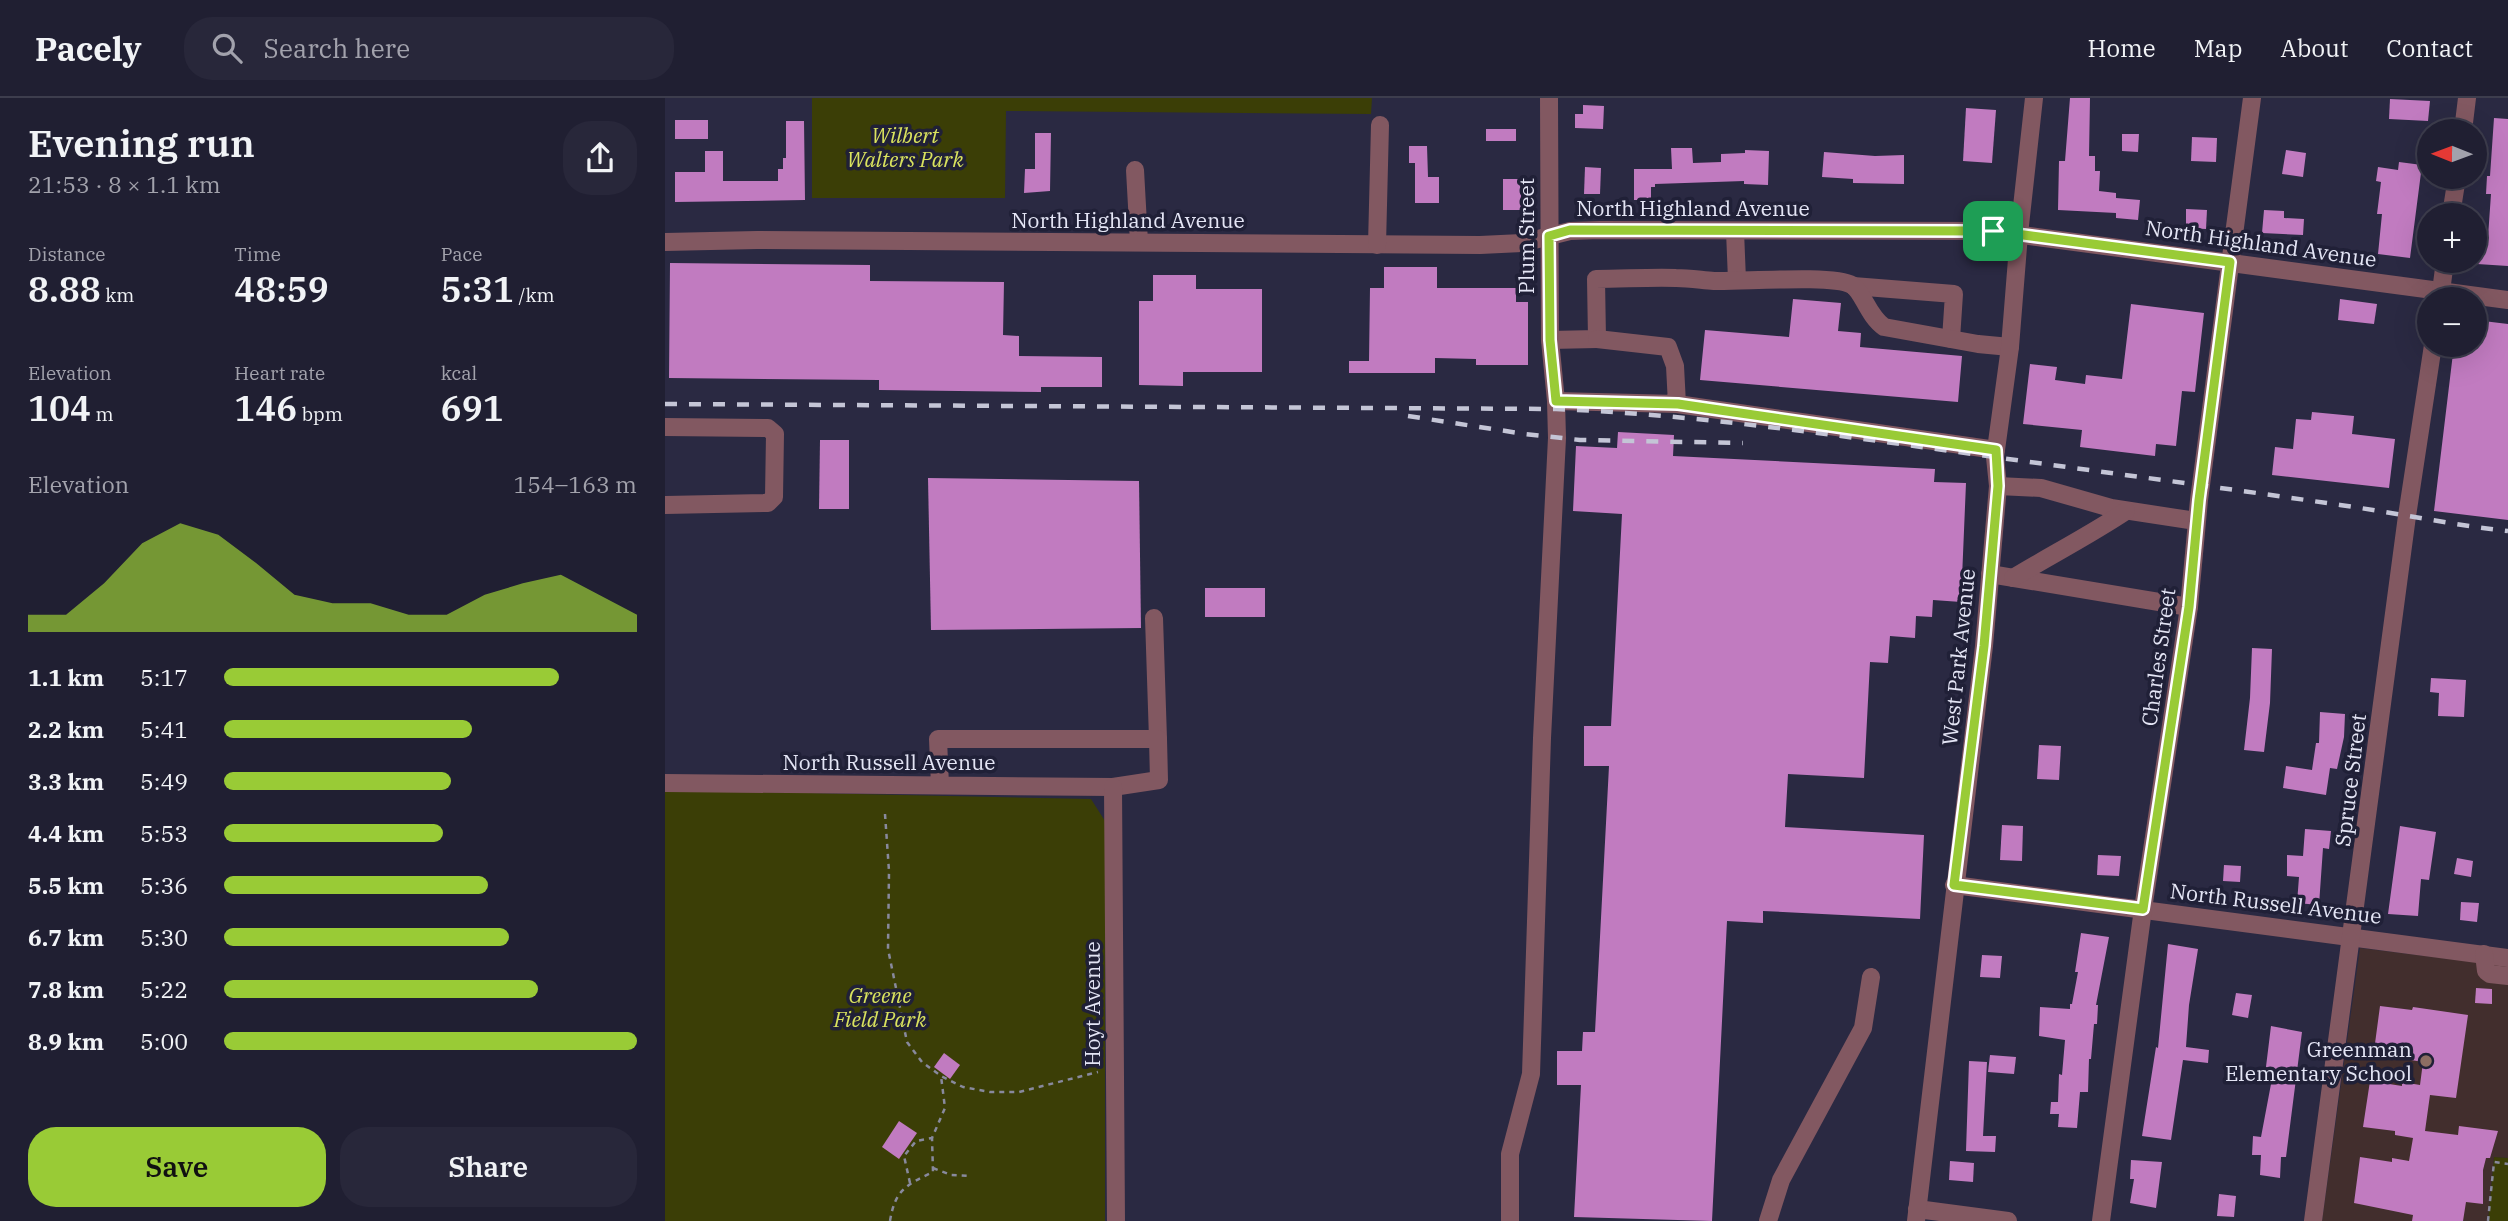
<!DOCTYPE html>
<meta charset="utf-8">
<style>
body{margin:0;font-family:"IBM Plex Serif",serif;background:#28273a;color:#f1f3f6;height:100vh;display:flex;flex-direction:column;font-size:26px;white-space:nowrap}
*{box-sizing:border-box;margin:0}
p{font-size:23px;color:#a2a2ac}
.icon{flex:none;width:38px;height:38px;fill:none;stroke:currentColor;stroke-width:2;stroke-linecap:round;stroke-linejoin:round}
.map{position:relative;flex:1;overflow:hidden}
.details{display:flex;flex-direction:column;background:#201f32;width:665px}
.details>*{flex:none}
.needle{width:46px;rotate:271deg}
.buttons{position:absolute;left:1752px;top:21px;display:grid;gap:14px}
.buttons a{display:grid;place-items:center;width:70px;height:70px;border-radius:50%;background:#201f32;box-shadow:0 7px 28px #0002,0 0 0 2px #3d3d4d;font-size:35px}
.pin{position:absolute;display:grid;place-items:center;width:60px;height:60px;color:#fff;margin:-30px;border-radius:14px;box-shadow:0 4px 10px #0006}
.round{display:grid;place-items:center;flex:none;width:74px;height:74px;border-radius:28px;background:#28273a}
.summary{display:flex;align-items:center;justify-content:space-between;height:119px;padding:0 28px}
h1{font-size:38px;font-weight:600;line-height:52px}
.figures{display:grid;grid-template-columns:repeat(3,1fr);gap:10px;height:119px;padding:7px 28px}
.figures div{display:grid;align-content:center}
.figures b{font-size:35px;font-weight:600}
.figures small{font-size:19px;font-weight:400}
.figures p{font-size:19px}
.chart{height:196px;padding:14px 28px}
.chart p{display:flex;justify-content:space-between}
.chart svg{width:100%;height:126px;margin-top:7px;fill:#99cb36;opacity:.7}
.action{display:flex;gap:14px;margin-top:auto;padding:14px 28px}
.action a{flex:1;height:80px;border-radius:28px;background:#99cb36;color:#111;font-size:28px;font-weight:600;line-height:80px;text-align:center}
.action a+a{background:#28273a;color:#f1f3f6}
ul{padding:0 28px;list-style:none;font-size:23px}
li{display:grid;grid-template-columns:112px 84px 1fr;align-items:center;height:52px}
li i{height:18px;border-radius:9px;background:#99cb36}
header{display:flex;align-items:center;gap:42px;box-sizing:border-box;height:98px;padding:0 35px;background:#201f32;border-bottom:2px solid #3d3d4d}
header strong{font-size:33px}
nav{display:flex;gap:38px;margin-inline-start:auto;font-size:24px}
.search{width:490px;height:63px;background:#28273a;display:flex;align-items:center;gap:18px;box-sizing:border-box;padding:0 24px;border-radius:28px;color:#a2a2ac;font-size:26px}
main{display:flex;flex:1;min-height:0}
.map>svg:first-child{display:block}
.education{fill:#422e2d}
.green{fill:#3b3e06}
.building{fill:#c17bc0}
.lines{fill:none;stroke-linecap:round;stroke-linejoin:round}
.path{stroke:#88899d;stroke-width:2.5;stroke-dasharray:5 5;stroke-linecap:butt}
.minor{stroke:#825861;stroke-width:18}
.rail{stroke:#c4c5d6;stroke-width:4.5;stroke-dasharray:12 12;stroke-linecap:butt}
.route-casing{stroke:#fff;stroke-width:14}
.route{stroke:#99cb36;stroke-width:9}
.education-dot{fill:#8d6e63;stroke:#202037;stroke-width:2.5}
.labels{text-anchor:middle;dominant-baseline:central;stroke-width:7;stroke-linejoin:round;paint-order:stroke}
.park-label{font-size:21px;font-style:italic;fill:#dae35e;stroke:#202037}
.street-label{font-size:21px;fill:#e4e5f5;stroke:#202037}
.poi-label{font-size:21px;fill:#e4e5f5;stroke:#202037;text-anchor:end}
</style>
<header>
<strong>Pacely</strong>
<div class="search"><svg class="icon" aria-label="search" viewBox="0 0 24 24"><circle cx="10" cy="10" r="6"/><path d="M15 15l6 6"/></svg>Search here</div>
<nav><a>Home</a><a>Map</a><a>About</a><a>Contact</a></nav>
</header>
<main>
<section class="details">
<div class="summary"><div><h1>Evening run</h1><p>21:53 · 8 × 1.1 km</p></div><a class="round"><svg class="icon" aria-label="share" viewBox="0 0 24 24"><path d="M12 15V3M7 8l5-5 5 5M5 13v7h14v-7"/></svg></a></div>
<div class="figures">
<div><p>Distance</p><b>8.88<small> km</small></b></div>
<div><p>Time</p><b>48:59</b></div>
<div><p>Pace</p><b>5:31<small> /km</small></b></div>
</div>
<div class="figures">
<div><p>Elevation</p><b>104<small> m</small></b></div>
<div><p>Heart rate</p><b>146<small> bpm</small></b></div>
<div><p>kcal</p><b>691</b></div>
</div>
<div class="chart"><p><span>Elevation</span>154–163 m</p>
<svg viewBox="0 0 160 44" preserveAspectRatio="none"><path d="M0 44V38L10 38L20 27L30 13L40 6L50 10L60 20L70 31L80 34L90 34L100 38L110 38L120 31L130 27L140 24L150 31L160 38V44z"/></svg>
</div>
<ul>
<li><b>1.1 km</b>5:17<i style="width:81%"></i></li>
<li><b>2.2 km</b>5:41<i style="width:60%"></i></li>
<li><b>3.3 km</b>5:49<i style="width:55%"></i></li>
<li><b>4.4 km</b>5:53<i style="width:53%"></i></li>
<li><b>5.5 km</b>5:36<i style="width:64%"></i></li>
<li><b>6.7 km</b>5:30<i style="width:69%"></i></li>
<li><b>7.8 km</b>5:22<i style="width:76%"></i></li>
<li><b>8.9 km</b>5:00<i style="width:100%"></i></li>
</ul>
<div class="action"><a>Save</a><a>Share</a></div>
</section>
<div class="map">
<svg width="1843" height="1123" viewBox="0 0 1843 1123">
<rect width="100%" height="100%" fill="#2a2942"/>
<path class="education" d="M1695,850L1843,868V1060L1829,1059L1823,1123H1657Z"/>
<g class="green">
<path d="M147,0H707L706,16L341,13L340,100H147Z"/>
<path d="M0,692L426,701L440,723V1123H0Z"/>
<path d="M1829,1059L1843,1060V1123H1823Z"/>
</g>
<g class="building">
<path d="M1405,0H1425L1424,58H1430V73H1435L1434,93L1451,95V100L1475,102L1473,122L1451,120V115L1393,112L1394,63H1400Z"/>
<path d="M1725,1L1765,3L1763,23L1724,21Z"/>
<path d="M918,7L939,8L938,31L910,30V16H918Z"/>
<path d="M1301,10L1331,12L1327,65L1298,63Z"/>
<path d="M1829,20L1843,21V168L1812,166L1814,139H1823L1826,96H1821L1822,78H1825Z"/>
<rect x="10" y="22" width="33" height="19"/>
<path d="M121,23H139L140,102L10,104V74H40V53H58V83H113V71H118V60H121Z"/>
<rect x="821" y="31" width="30" height="12"/>
<path d="M370,35H386L385,93L359,95L360,71H370Z"/>
<path d="M1457,36H1474L1473,54L1457,53Z"/>
<path d="M1527,39L1552,40L1551,64L1526,63Z"/>
<path d="M744,48H762L763,79H774V105H750V65H744Z"/>
<path d="M1006,50H1027L1028,65L1056,64V56L1080,55V52L1104,53L1103,87L1079,86V83L990,86V89H986V102H969V71H1007Z"/>
<path d="M1621,52L1641,55L1638,79L1617,76Z"/>
<path d="M1159,54L1210,58L1239,57V86L1188,85V81L1157,79Z"/>
<path d="M1734,64L1757,67L1745,160L1713,156L1717,116H1712L1716,84L1711,83L1713,69L1733,72Z"/>
<path d="M920,69L936,70L935,96H919Z"/>
<rect x="838" y="81" width="18" height="31"/>
<path d="M1521,111L1542,112L1541,131L1521,130Z"/>
<path d="M1599,112L1619,113V120L1639,121L1638,137L1597,135Z"/>
<path d="M5,165L205,167V183L339,184L338,237L354,238V258L437,259V289H376V294L214,292V282L4,280Z"/>
<path d="M719,169H772V190H851V204H863V267H811V261L770,260V275H684V263H704L705,190H719Z"/>
<path d="M488,177H531V191H597V274H518V288L474,287V203H488Z"/>
<path d="M1128,201L1176,205L1173,233L1196,235L1195,249L1297,258L1293,304L1035,282L1040,232L1124,239Z"/>
<path d="M1675,201L1712,206L1709,226L1673,222Z"/>
<path d="M1466,206L1539,215L1530,294L1517,293L1511,348L1491,346L1490,358L1415,349L1417,332L1358,326L1365,266L1392,269L1390,282L1420,286L1421,277L1457,281Z"/>
<path d="M1810,222L1843,226V422L1769,413L1789,247H1810Z"/>
<path d="M1647,314L1689,318L1687,336L1730,341L1724,390L1607,377L1610,349L1628,351L1631,321L1646,322Z"/>
<path d="M953,334L1009,337L1008,358L1270,371L1269,384L1301,385L1296,504L1268,502L1267,519L1251,518L1250,540L1225,538L1223,565L1205,564L1199,680L1123,676L1120,729L1259,737L1255,821L1098,813V825L1062,823L1047,1123L909,1119L916,987H892V953H917L918,934H930L944,668H919V628H946L957,416L908,413L911,348L952,350Z"/>
<path d="M155,342H184V411H154Z"/>
<path d="M263,380L474,383L476,530L266,532Z"/>
<rect x="540" y="490" width="60" height="29"/>
<path d="M1587,550L1607,551L1605,605L1599,654L1579,652L1585,600Z"/>
<path d="M1766,580L1801,582L1799,619L1773,618L1774,595L1765,594Z"/>
<path d="M1655,614L1680,616L1679,639L1672,671L1665,670L1661,697L1618,690L1621,668L1647,672L1651,645H1654Z"/>
<path d="M1374,647L1396,648L1394,682L1372,681Z"/>
<path d="M1337,727L1358,728L1357,763L1335,762Z"/>
<path d="M1735,728L1771,734L1764,782L1756,781L1753,818L1723,816Z"/>
<path d="M1640,731L1666,733L1664,751L1658,750L1654,807L1632,805L1634,779L1622,778V757L1638,758Z"/>
<path d="M1433,757L1456,758L1454,778L1432,777Z"/>
<path d="M1792,760L1808,763L1806,779L1789,776Z"/>
<path d="M1559,767L1576,768L1575,784L1558,783Z"/>
<path d="M1796,804L1814,805L1812,824L1795,822Z"/>
<path d="M1416,835L1444,839L1431,907H1433L1432,926H1429L1426,961H1424L1423,994H1415L1412,1030L1393,1029L1394,1016H1385L1386,1004H1393L1394,976L1397,977L1400,942L1374,938L1375,909L1405,911V906H1407L1413,874H1410Z"/>
<path d="M1503,846L1533,851L1524,907L1521,949L1544,952L1543,965L1518,962L1506,1042L1477,1038L1491,949L1493,950Z"/>
<path d="M1317,857L1337,858L1335,880L1315,879Z"/>
<path d="M1811,890L1827,891V906L1810,905Z"/>
<path d="M1571,895L1587,897L1583,920L1567,917Z"/>
<path d="M1715,908L1747,912L1748,909L1803,917L1791,1000L1765,997L1760,1033L1793,1037L1794,1028L1833,1033L1825,1060H1821L1818,1072V1106L1801,1104L1798,1123H1747L1748,1117L1689,1105L1695,1059L1727,1064V1060L1744,1063L1748,1040L1730,1037V1033L1698,1029L1705,983L1737,988V984L1755,987L1758,964L1740,961L1741,958L1709,953Z"/>
<path d="M1606,928L1637,934L1621,1059H1616L1615,1080L1595,1077L1596,1057H1587L1588,1038L1596,1039L1606,986L1599,985Z"/>
<path d="M279,955L295,967L285,981L269,969Z"/>
<path d="M1325,957L1351,959L1349,976L1323,974Z"/>
<path d="M1304,963L1322,964L1318,1038H1331L1330,1054L1301,1053Z"/>
<path d="M234,1023L252,1035L234,1061L217,1049Z"/>
<path d="M1466,1062L1497,1064L1491,1110L1465,1105L1469,1081H1465Z"/>
<path d="M1285,1063L1309,1065L1308,1084L1284,1082Z"/>
<path d="M1554,1096L1571,1098L1569,1119L1552,1118Z"/>
</g>
<g class="lines">
<g class="path">
<path d="M220,716L224,773L223,851L242,944L257,964L276,978L298,989L325,994H354L433,974"/>
<path d="M268,1070L286,1077L304,1078"/>
<path d="M245,1085L239,1058L251,1043L267,1040L280,1010L276,978"/>
<path d="M225,1123C230,1092 241,1087 268,1074L267,1040"/>
<path d="M1823,1123L1829,1064L1843,1066"/>
</g>
<g class="minor">
<path d="M1798,33L1802,0"/>
<path d="M470,72L474,144"/>
<path d="M1786,117L1792,79"/>
<path d="M1070,133L1072,182"/>
<path d="M0,144L92,142L815,147L857,145L905,133L935,132L1327,133L1843,202"/>
<path d="M712,147L715,27"/>
<path d="M1188,188L1289,196L1286,241"/>
<path d="M1775,201L1780,163"/>
<path d="M885,242L932,241L931,181C958,181 985,179 1011,180C1024,180 1036,182 1049,183C1076,184 1168,176 1187,187C1198,194 1203,218 1219,229L1313,246L1345,249"/>
<path d="M891,303L1012,306L1010,268L1003,249L932,241"/>
<path d="M1012,306L1331,352"/>
<path d="M0,329L103,330L110,336L109,399L103,405L0,407"/>
<path d="M1333,388L1376,390L1446,410L1531,423"/>
<path d="M1325,476L1524,509"/>
<path d="M1348,480C1386,457 1425,437 1461,413"/>
<path d="M489,520L493,641"/>
<path d="M0,685L448,689L494,682L493,641H273L275,687"/>
<path d="M448,689L451,1123"/>
<path d="M1289,787L1843,860"/>
<path d="M1819,856L1821,873L1825,876L1843,878"/>
<path d="M1252,1111L1343,1123"/>
<path d="M845,1123V1056L866,976L877,640L892,340L891,303L885,242L884,0"/>
<path d="M1103,1123L1116,1082L1198,930L1206,879"/>
<path d="M1251,1123L1319,548L1333,388L1330,359L1345,249L1354,136L1369,0"/>
<path d="M1436,1123L1478,811L1524,509L1534,402L1587,0"/>
<path d="M1648,1123L1742,418L1768,247"/>
</g>
<g class="rail">
<path d="M0,306L891,311C1038,317 1183,339 1329,359C1444,375 1560,390 1675,407C1732,415 1787,427 1843,433"/>
<path d="M743,318L860,336L915,342L1078,345"/>
</g>
</g>
<g class="lines">
<defs>
<path id="route" d="M905,132L1328,133L1565,164L1534,402L1524,509L1478,811L1289,787L1319,548L1333,388L1331,352L1013,306L891,303L885,242L884,138Z"/>
</defs>
<use href="#route" class="route-casing"/>
<use href="#route" class="route"/>
</g>
<circle class="education-dot" cx="1761" cy="963" r="7"/>
<g class="labels">
<g class="park-label">
<text x="240" y="37">Wilbert<tspan x="240" dy="24">Walters Park</tspan></text>
<text x="215" y="897">Greene<tspan x="215" dy="24">Field Park</tspan></text>
</g>
<g class="street-label">
<text x="1028" y="110">North Highland Avenue</text>
<text x="463" y="122">North Highland Avenue</text>
<text transform="translate(861 138) rotate(-90)">Plum Street</text>
<text transform="translate(1596 145) rotate(8)">North Highland Avenue</text>
<text transform="translate(1293 559) rotate(-84)">West Park Avenue</text>
<text transform="translate(1493 559) rotate(-82)">Charles Street</text>
<text x="224" y="664">North Russell Avenue</text>
<text transform="translate(1685 682) rotate(-83)">Spruce Street</text>
<text transform="translate(1611 805) rotate(7)">North Russell Avenue</text>
<text transform="translate(427 906) rotate(-90)">Hoyt Avenue</text>
</g>
<g class="poi-label">
<text x="1747" y="951">Greenman<tspan x="1747" dy="24">Elementary School</tspan></text>
</g>
</g>
</svg>
<div class="buttons">
<a><svg class="needle" viewBox="-14 -14 28 28"><path d="M0-13l5 13h-10z" fill="#e53935"/><path d="M0 13l5-13h-10z" fill="#a2a2ac"/></svg></a>
<a>+</a>
<a>−</a>
</div>
<div class="pin" style="left:1328px;top:133px;background:#1e9e55"><svg class="icon" aria-label="arrive" viewBox="0 0 24 24"><path d="M6 21V4h12l-3 4 3 4H6"/></svg></div>
</div>
</main>
